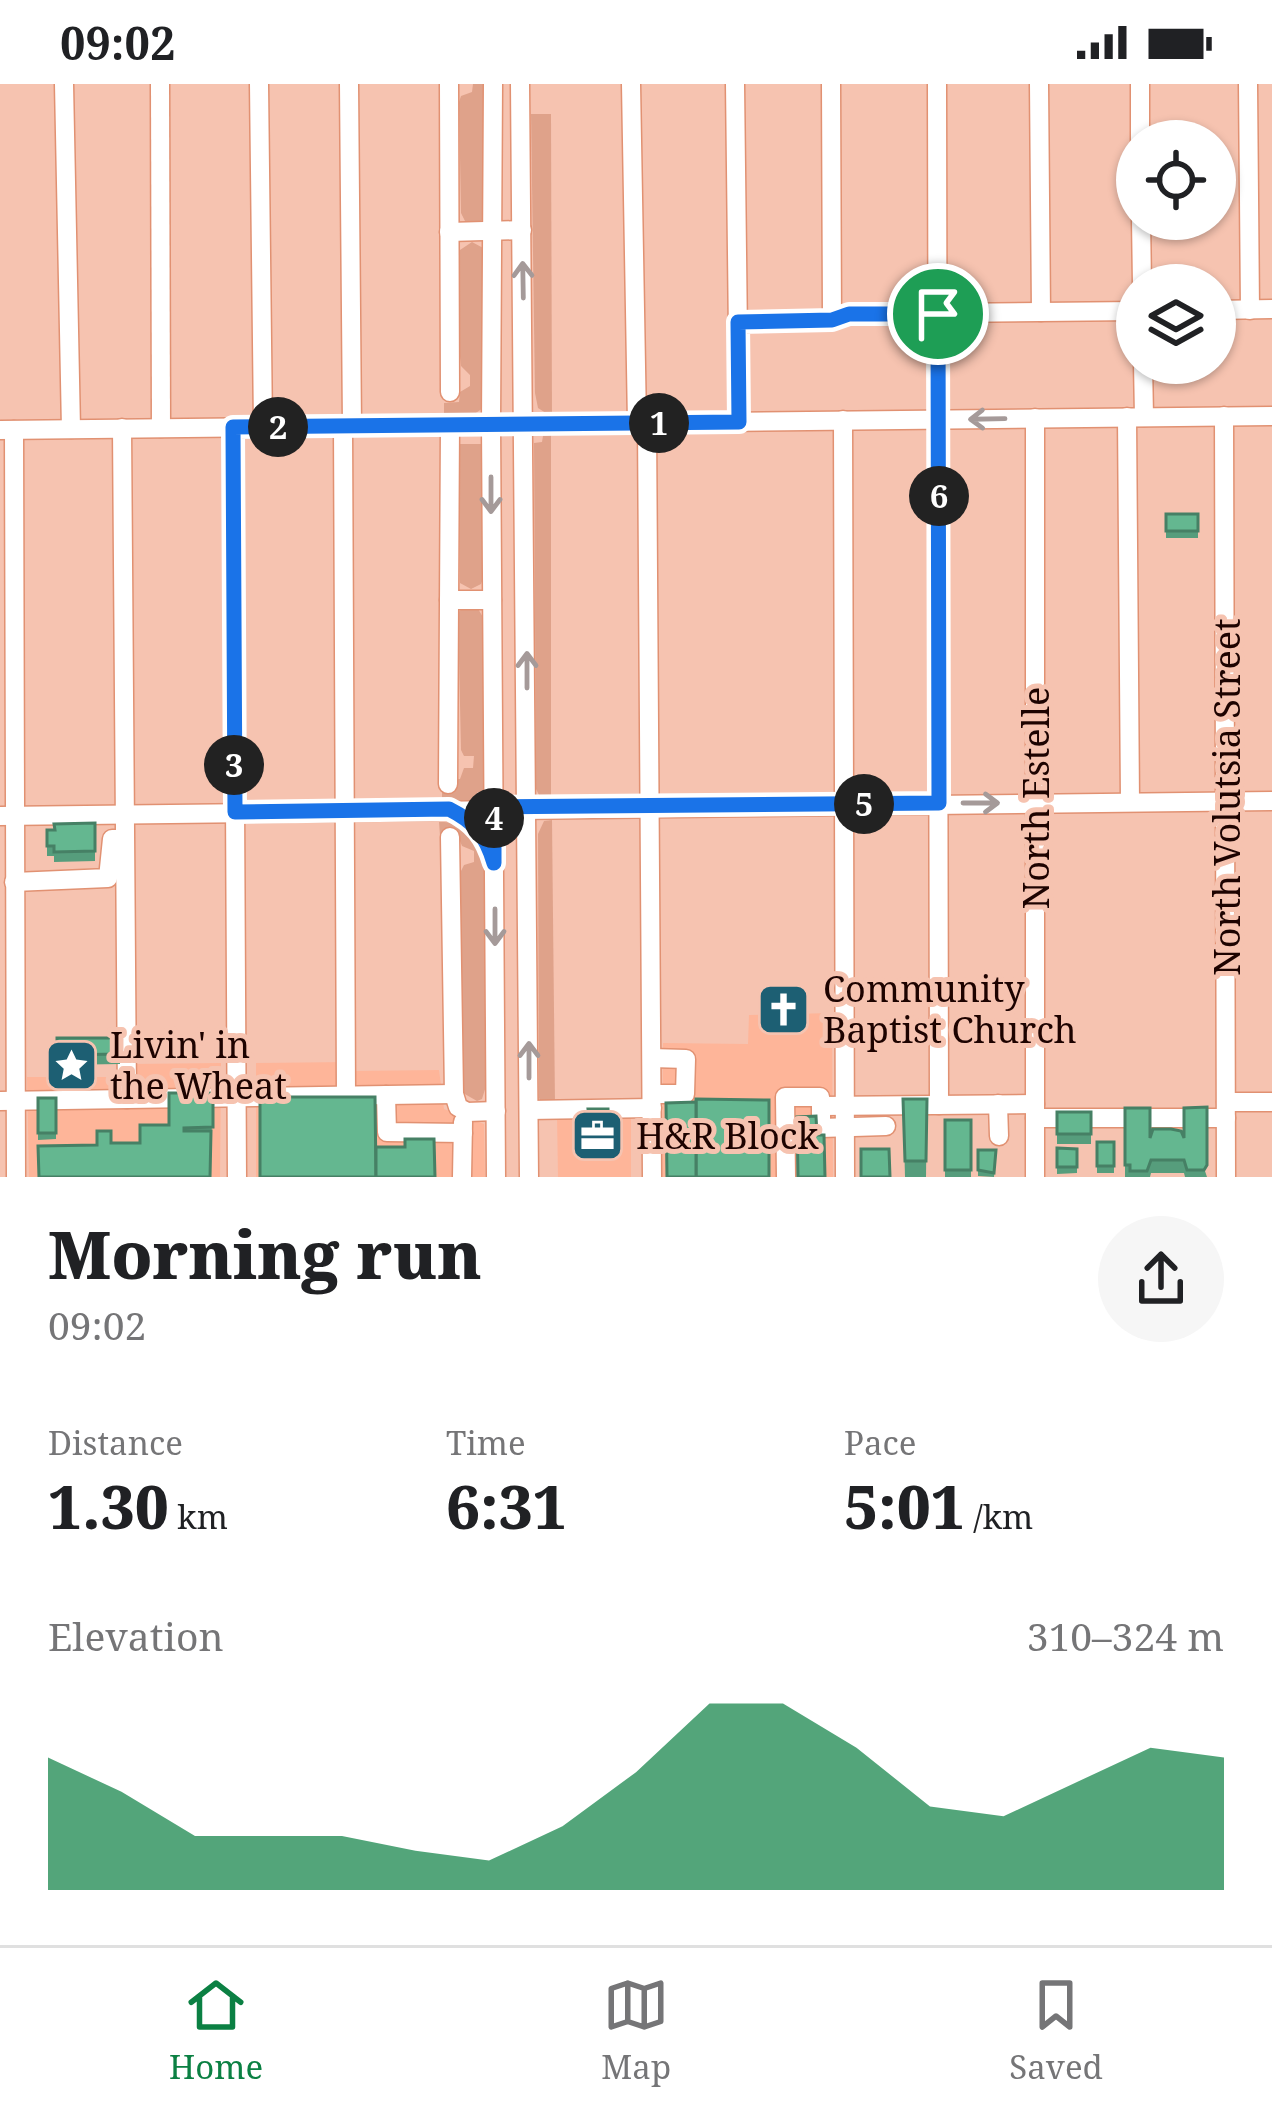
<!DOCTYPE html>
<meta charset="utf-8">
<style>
body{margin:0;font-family:"Noto Serif",serif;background:#f6f6f6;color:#202124;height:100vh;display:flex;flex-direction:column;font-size:45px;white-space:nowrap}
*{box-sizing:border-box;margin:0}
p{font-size:39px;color:#757577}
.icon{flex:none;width:66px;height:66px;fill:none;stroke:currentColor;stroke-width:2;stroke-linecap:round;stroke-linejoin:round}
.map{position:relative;height:1093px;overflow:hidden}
.side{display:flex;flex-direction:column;background:#fff;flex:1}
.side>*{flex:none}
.controls{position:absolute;left:1116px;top:36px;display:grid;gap:24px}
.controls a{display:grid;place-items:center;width:120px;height:120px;border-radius:50%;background:#fff;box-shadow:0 3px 9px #0004;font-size:60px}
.pin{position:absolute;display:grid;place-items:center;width:102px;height:102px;color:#fff;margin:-51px;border:6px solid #fff;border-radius:50%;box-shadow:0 3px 12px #0007}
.km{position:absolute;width:60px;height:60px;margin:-30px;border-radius:50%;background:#222;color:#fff;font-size:33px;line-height:60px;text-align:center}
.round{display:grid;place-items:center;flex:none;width:126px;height:126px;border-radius:63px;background:#f6f6f6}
.overview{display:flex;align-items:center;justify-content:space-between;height:204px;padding:0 48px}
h1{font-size:66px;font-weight:800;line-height:90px}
.stats{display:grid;grid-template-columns:repeat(3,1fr);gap:18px;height:204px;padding:12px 48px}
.stats div{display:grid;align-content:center}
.stats b{font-size:60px;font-weight:800}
.stats small{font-size:33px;font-weight:400}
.stats p{font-size:33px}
.chart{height:336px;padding:24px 48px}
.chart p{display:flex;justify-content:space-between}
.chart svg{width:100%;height:216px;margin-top:12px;fill:#0b8043;opacity:.7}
.status{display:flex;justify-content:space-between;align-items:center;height:84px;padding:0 60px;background:#fff;direction:ltr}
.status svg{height:33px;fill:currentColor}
.menu{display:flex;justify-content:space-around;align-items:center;height:168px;border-top:3px solid #e0e0e0;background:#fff;font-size:33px;color:#757577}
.menu a{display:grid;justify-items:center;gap:6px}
.menu .active{color:#0b8043}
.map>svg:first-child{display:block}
.built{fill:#feb599}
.green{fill:#dfa28a}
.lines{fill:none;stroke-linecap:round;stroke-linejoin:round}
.minor-casing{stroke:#e19172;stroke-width:21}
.minor{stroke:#fff;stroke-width:18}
.wall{fill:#569d7c}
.building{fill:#64b790;stroke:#468065;stroke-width:3}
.oneway{stroke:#a59a99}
.route-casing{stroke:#fff;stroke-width:24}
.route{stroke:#1a73e8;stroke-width:15}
.labels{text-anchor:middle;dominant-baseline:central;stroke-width:10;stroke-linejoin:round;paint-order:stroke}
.street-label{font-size:36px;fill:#1d0300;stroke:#f6c3b0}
.poi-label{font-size:36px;fill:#1d0300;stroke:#f6c3b0;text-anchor:start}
</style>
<div class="status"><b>09:02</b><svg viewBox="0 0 49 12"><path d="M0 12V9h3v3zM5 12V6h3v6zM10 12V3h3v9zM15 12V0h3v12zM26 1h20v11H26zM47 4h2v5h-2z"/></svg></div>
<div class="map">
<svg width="1272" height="1093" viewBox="0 0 1272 1093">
<rect width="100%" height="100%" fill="#f6c3b0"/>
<g class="built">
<path d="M832,929L833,1093H662L663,959L748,960L749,931Z"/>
<path d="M350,978L351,987L439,986L444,1025L484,1040L485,1093H256V979Z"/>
<path d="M221,979L220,1093H29L27,993H127L131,980Z"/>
<path d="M557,1031H631V1093H558Z"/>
</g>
<g class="green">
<path d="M473,0H487L486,132L479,139H466L461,129L459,18L461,12L472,8Z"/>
<path d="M531,30H551L552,333L538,324L535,309Z"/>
<path d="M472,158L485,165L483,324L473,331H444V319L459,318L460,308L470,302V291L461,282L460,273V166Z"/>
<path d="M551,351V719L542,717L536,705L534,359L542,358L543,352Z"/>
<path d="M459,360H484V492L481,500L471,505L460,499Z"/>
<path d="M463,523H477L484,535L486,708H477V716H442V696L460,695L464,684H473L474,672H464L461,666L458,529Z"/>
<path d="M552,736L555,1020L541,1019L539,1014L538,750L544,737Z"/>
<path d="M439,738C467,738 476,748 484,774L486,1002L482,1015L477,1017L463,1009L461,997V787L464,781L474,778V767L462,762L458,752H440Z"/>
</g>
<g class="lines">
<defs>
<g id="minor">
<path d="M64,0L71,345"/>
<path d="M160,0L161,344"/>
<path d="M259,0L263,343"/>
<path d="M349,0L352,342"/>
<path d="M449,0L450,308"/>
<path d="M493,0L491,340L496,1093"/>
<path d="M520,0L529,1093"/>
<path d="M631,0L637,339"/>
<path d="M735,0L739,337"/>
<path d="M831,0L832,236"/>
<path d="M937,0L939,1021"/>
<path d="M1039,0L1041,228"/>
<path d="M1140,0V57"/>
<path d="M1248,0L1250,226"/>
<path d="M1141,135L1142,201"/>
<path d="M449,148L522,146"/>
<path d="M1215,226L1272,225"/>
<path d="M738,238L832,236L849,230L1137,227"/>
<path d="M1143,279L1144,333"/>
<path d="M1224,332L1226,1093"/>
<path d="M1127,333L1130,718"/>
<path d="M1035,334V1093"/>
<path d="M843,336L845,1093"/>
<path d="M647,339L652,1093"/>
<path d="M343,342L346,1011"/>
<path d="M233,343L237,1093"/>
<path d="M122,344L127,1015"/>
<path d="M0,346L1272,332"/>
<path d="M14,346L16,1093"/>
<path d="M449,516H492"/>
<path d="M448,700L450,341"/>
<path d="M0,732L1272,717"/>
<path d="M450,753L454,1010L458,1023L467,1028L496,1027"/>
<path d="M14,798L108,794L112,755H124"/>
<path d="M652,974L686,975L685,1010H652"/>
<path d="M386,1011L387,1048L463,1049"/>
<path d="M0,1017L454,1010"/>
<path d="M1226,1018H1272"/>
<path d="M998,1020L999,1052"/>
<path d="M821,1022V1044L886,1042"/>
<path d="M529,1026L652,1024"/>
<path d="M1035,1034H1226"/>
<path d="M462,1093L463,1038"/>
<path d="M786,1093L785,1013H820L821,1022L1035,1020"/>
</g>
</defs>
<use href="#minor" class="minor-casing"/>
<use href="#minor" class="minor"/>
</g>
<g class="wall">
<rect x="1166" y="430" width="32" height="24"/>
<path d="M95,739V777L54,778V772H47V746Z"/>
<path d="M57,954H120V980L57,981Z"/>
<path d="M169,1009H213L210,1093H39L38,1062L97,1061V1047H111V1059H140V1041H169Z"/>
<path d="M38,1014H56V1055L38,1056Z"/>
<path d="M903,1015H927L926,1093H905Z"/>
<path d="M1125,1024L1150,1054H1184V1024L1207,1093H1185L1184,1089H1151L1150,1093H1125Z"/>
<path d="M608,1025L609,1061H586L585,1034Z"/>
<rect x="1057" y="1028" width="34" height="32"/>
<rect x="945" y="1036" width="26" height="57"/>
<rect x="1097" y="1058" width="17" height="31"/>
<path d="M1057,1064L1077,1065V1089L1057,1090Z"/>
<path d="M978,1066H996L994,1093L978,1092Z"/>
</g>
<g class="building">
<rect x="1166" y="430" width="32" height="17"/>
<path d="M95,739V767L54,768V762H47V746H55L54,740Z"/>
<path d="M57,954H120V970L57,971Z"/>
<path d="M169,1009H213V1043L184,1044V1047H211L210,1093H39L38,1062L97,1061V1047H111V1059H140V1041H169Z"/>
<path d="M260,1013H375L376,1093H260Z"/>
<rect x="38" y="1014" width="18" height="35"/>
<path d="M696,1015L769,1016V1093H696Z"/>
<path d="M903,1015H927L926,1077H905Z"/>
<path d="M696,1018V1093H667L666,1019Z"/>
<path d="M1207,1023V1081L1204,1086H1187L1184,1076H1151L1147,1087H1130V1081H1125V1024H1150V1054L1153,1045H1171L1181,1047L1184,1054V1024Z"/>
<path d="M588,1025H608L609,1054H586L585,1034H589Z"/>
<rect x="1057" y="1028" width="34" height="22"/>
<path d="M816,1032L817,1051H824L825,1093H798L797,1033Z"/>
<rect x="945" y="1036" width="26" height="50"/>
<path d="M405,1055H434L435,1093H376V1063H405Z"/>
<rect x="1097" y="1058" width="17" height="24"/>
<path d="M1057,1064L1077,1065V1083H1057Z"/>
<path d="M861,1065H889L890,1093H861Z"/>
<path d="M978,1066H996L994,1089L978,1086Z"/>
</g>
<defs><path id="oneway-shaft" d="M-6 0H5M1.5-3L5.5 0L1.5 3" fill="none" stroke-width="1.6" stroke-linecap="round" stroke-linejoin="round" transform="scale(3)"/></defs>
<g class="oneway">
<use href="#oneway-shaft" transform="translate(523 196) rotate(-91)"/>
<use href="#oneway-shaft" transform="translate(987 335) rotate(179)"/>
<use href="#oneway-shaft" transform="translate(491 411) rotate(90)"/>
<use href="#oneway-shaft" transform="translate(527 586) rotate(-90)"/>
<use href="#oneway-shaft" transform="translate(981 719)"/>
<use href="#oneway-shaft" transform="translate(495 843) rotate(90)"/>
<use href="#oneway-shaft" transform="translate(529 976) rotate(-90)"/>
</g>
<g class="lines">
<defs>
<path id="route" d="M849,230H938L939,719L494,723V779C486,752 475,738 449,725L235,728L233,343L739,338L738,238L832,236Z"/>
</defs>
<use href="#route" class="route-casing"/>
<use href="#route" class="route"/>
</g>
<defs>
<symbol id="church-square" viewBox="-11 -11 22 22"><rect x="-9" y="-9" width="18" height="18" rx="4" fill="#1d5f73" stroke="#f6c3b0"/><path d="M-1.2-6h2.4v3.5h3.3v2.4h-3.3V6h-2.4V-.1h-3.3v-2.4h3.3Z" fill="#fff"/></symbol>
<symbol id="sight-square" viewBox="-11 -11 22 22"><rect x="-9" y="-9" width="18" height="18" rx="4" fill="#1d5f73" stroke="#f6c3b0"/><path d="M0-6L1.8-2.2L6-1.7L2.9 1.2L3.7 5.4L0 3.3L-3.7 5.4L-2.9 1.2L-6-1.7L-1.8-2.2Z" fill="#fff"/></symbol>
<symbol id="office-square" viewBox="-11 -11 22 22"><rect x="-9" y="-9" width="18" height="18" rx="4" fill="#1d5f73" stroke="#f6c3b0"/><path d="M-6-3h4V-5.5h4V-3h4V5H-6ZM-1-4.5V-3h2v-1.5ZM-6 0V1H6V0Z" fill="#fff"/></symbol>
</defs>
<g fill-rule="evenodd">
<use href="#church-square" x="754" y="896" width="59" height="59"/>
<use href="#sight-square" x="42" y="952" width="59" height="59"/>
<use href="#office-square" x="568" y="1022" width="59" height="59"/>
</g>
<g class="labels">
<g class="street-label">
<text transform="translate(1226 713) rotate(-90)">North Volutsia Street</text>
<text transform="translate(1035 714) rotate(-90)">North Estelle</text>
</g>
<g class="poi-label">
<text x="823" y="904">Community<tspan x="823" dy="41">Baptist Church</tspan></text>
<text x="110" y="960">Livin' in<tspan x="110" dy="41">the Wheat</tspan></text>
<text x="636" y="1051">H&amp;R Block</text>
</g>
</g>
</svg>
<div class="controls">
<a><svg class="icon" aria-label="locate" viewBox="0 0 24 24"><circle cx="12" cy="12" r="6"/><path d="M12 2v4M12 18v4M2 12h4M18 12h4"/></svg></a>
<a><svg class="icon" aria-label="layers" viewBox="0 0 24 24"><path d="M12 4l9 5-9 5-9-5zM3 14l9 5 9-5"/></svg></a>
</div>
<div class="pin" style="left:938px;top:230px;background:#1e9e55"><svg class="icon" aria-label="arrive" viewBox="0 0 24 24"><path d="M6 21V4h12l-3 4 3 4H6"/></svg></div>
<b class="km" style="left:659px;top:339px">1</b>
<b class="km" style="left:278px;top:343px">2</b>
<b class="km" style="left:234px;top:681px">3</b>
<b class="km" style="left:494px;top:734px">4</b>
<b class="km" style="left:864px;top:720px">5</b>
<b class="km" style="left:939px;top:412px">6</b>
</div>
<section class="side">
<div class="overview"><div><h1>Morning run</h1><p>09:02</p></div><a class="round"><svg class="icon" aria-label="share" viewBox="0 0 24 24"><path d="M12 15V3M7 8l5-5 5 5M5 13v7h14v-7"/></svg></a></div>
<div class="stats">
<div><p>Distance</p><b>1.30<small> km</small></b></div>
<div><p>Time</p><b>6:31</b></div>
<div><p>Pace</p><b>5:01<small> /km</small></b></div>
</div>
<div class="chart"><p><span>Elevation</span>310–324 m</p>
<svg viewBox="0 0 160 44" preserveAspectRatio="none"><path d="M0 44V17L10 24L20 33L30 33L40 33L50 36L60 38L70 31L80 20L90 6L100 6L110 15L120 27L130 29L140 22L150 15L160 17V44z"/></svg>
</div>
</section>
<nav class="menu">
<a class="active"><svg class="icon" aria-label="home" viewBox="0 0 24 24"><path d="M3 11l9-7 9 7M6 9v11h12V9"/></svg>Home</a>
<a><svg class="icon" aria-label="map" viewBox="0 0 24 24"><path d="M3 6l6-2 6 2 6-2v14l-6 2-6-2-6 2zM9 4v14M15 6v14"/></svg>Map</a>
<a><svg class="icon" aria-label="saved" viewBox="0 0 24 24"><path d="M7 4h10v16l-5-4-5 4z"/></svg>Saved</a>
</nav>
